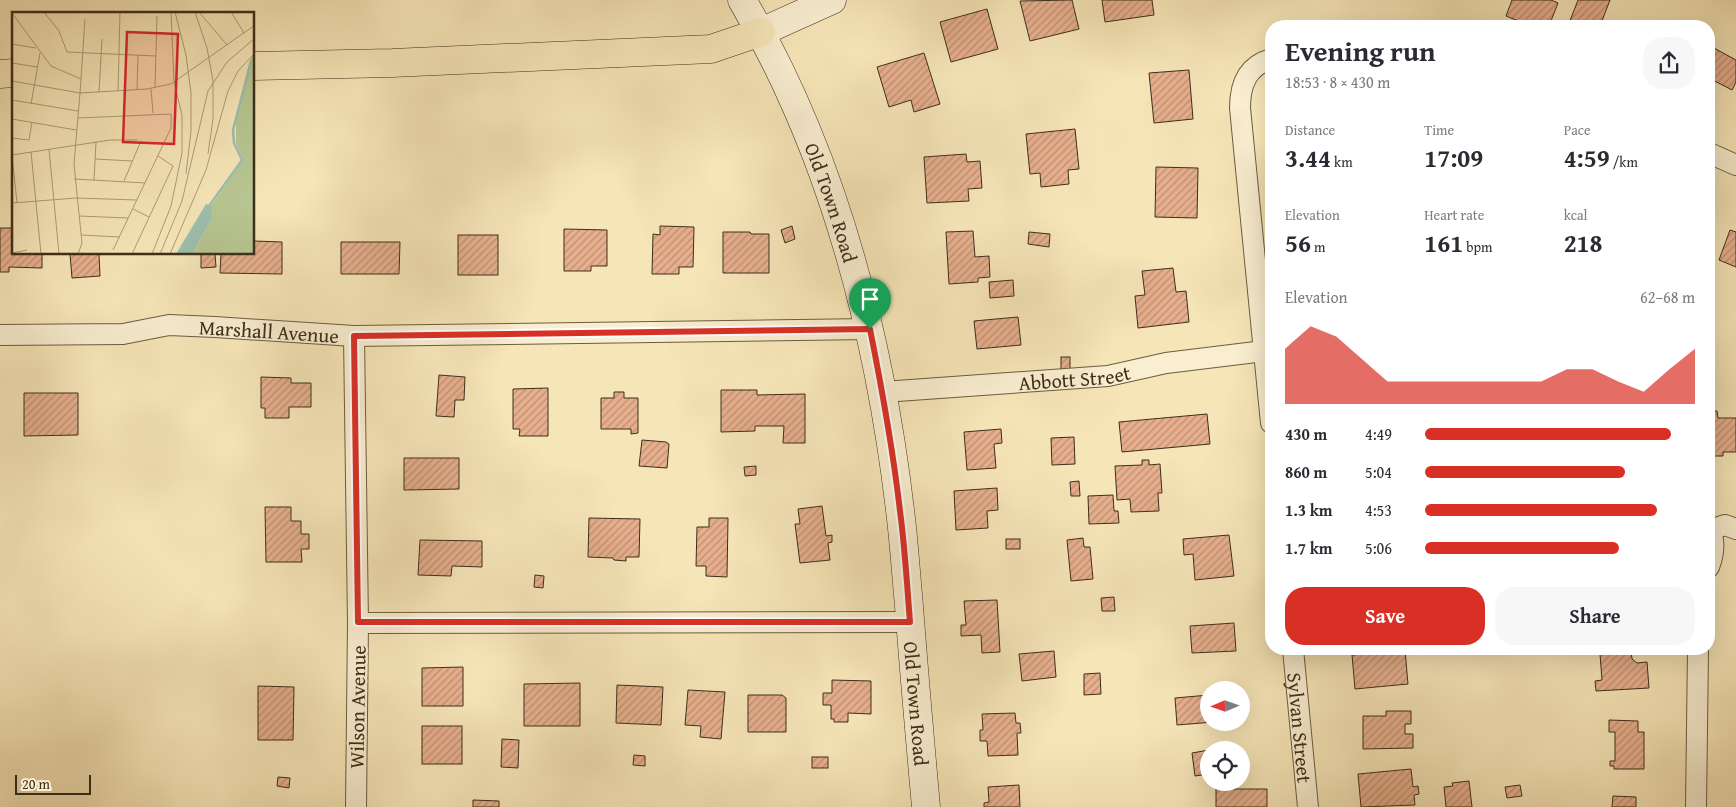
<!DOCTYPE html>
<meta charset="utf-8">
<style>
body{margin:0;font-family:"Gentium Book Plus",serif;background:#f7f7f7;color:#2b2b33;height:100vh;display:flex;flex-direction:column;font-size:19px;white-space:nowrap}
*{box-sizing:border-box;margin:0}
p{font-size:16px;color:#7c7c81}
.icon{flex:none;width:28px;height:28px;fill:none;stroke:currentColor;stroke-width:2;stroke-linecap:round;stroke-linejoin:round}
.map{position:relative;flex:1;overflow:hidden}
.side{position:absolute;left:1265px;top:20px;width:450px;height:635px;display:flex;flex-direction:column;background:#fff;border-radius:20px;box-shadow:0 5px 20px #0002}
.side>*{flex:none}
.needle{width:32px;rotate:268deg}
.buttons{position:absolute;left:1200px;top:681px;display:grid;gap:10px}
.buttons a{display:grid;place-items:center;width:50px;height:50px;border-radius:50%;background:#fff;box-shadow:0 5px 20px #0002;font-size:25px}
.scale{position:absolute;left:15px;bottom:12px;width:76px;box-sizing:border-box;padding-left:5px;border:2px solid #3d2e1a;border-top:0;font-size:14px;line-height:18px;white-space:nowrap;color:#3d2e1a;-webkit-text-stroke:4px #f9eed0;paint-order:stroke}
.pin{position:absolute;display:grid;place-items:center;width:42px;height:42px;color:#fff;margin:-51px -21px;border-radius:50% 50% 50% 0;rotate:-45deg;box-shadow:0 0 5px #0007}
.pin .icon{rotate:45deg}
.round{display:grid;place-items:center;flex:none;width:52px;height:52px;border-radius:20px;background:#f7f7f7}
.head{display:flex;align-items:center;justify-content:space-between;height:85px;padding:0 20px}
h1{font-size:28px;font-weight:700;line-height:38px}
.stats{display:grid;grid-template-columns:repeat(3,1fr);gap:8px;height:85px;padding:5px 20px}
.stats div{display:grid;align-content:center}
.stats b{font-size:25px;font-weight:700}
.stats small{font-size:14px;font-weight:400}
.stats p{font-size:14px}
.chart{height:140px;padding:10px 20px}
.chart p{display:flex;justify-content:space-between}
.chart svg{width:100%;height:90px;margin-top:5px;fill:#d93025;opacity:.7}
.cta{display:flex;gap:10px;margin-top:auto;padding:10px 20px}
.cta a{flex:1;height:58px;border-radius:20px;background:#d93025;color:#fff;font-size:20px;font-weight:700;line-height:58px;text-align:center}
.cta a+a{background:#f7f7f7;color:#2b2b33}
ul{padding:0 20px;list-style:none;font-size:16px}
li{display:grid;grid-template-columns:80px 60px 1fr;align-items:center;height:38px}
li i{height:12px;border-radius:6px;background:#d93025}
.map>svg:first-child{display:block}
.building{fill:url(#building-hatch);stroke:#3d2e1a}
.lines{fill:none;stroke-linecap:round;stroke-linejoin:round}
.street-casing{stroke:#6b5c41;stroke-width:22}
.secondary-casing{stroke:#3d2e1a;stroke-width:29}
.highway-casing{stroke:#3d2e1a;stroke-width:29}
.street{stroke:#f9eed0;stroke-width:20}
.secondary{stroke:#f9eed0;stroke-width:28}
.highway{stroke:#f6e5b7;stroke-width:28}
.route-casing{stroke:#fff;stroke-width:10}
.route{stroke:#d93025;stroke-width:6}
.labels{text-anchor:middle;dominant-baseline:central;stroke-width:4.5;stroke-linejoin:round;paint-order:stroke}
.street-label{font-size:20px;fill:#3d2e1a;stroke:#f9eed0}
.inset-river{fill:none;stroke:#9dbfae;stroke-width:2.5}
.inset-road{fill:none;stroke:#ac9c78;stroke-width:1}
.view{fill:#d62828;fill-opacity:0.15;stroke:#d62828;stroke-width:2.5}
.inset-edge{fill:none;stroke:#3d2e1a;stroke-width:2.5}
</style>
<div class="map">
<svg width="1736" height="807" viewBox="0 0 1736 807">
<defs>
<pattern id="building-hatch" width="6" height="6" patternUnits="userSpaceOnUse" patternTransform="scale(1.25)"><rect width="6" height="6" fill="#e7af8d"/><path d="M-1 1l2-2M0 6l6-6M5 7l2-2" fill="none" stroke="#bc8f72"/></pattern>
</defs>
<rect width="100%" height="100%" fill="#f6e5b7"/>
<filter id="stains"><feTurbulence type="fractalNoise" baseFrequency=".004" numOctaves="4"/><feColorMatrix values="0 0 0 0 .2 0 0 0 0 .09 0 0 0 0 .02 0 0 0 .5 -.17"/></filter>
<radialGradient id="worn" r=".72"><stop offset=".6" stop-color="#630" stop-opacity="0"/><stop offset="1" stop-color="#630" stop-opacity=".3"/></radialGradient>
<g class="building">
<path d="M1072,0L1079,29L1030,41L1020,1Z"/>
<path d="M1102,0H1152L1154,15L1105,22Z"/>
<path d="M1512,0H1551L1558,3L1549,26H1531L1506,16Z"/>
<path d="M1578,0H1610L1600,26H1568Z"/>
<path d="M987,9L998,49L951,62L940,22Z"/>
<path d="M1712,47L1736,60V82L1732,90L1709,78V54Z"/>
<path d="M924,53L940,104L914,112L911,100L889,107L877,67Z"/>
<path d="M1189,70L1193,119L1154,123L1149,73Z"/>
<path d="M1075,129L1079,169L1068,170L1069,184L1041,187L1040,173L1030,174L1026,134Z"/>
<path d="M966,154L967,162L980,161L982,188L968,189L969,201L927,203L924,157Z"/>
<path d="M1156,167L1198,168L1197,218L1155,217Z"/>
<path d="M660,226L694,227L693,267H679V274H652L653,234L660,235Z"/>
<path d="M792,226L795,239L785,243L781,230Z"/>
<path d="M0,228H14V254H42V268L9,267V272H0Z"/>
<path d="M564,229L607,230V266H591V271H564Z"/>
<path d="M1730,230L1736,232V267L1719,260Z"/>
<path d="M973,231L975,257L989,256L990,277L978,278V282L949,284L946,232Z"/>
<path d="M723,232H750L751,234H769V273H723Z"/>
<path d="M1029,232L1050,234L1049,247L1028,244Z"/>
<rect x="458" y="235" width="40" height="40"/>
<path d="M254,241L282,242V274L220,273L221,254H254Z"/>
<path d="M341,242H400L399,274H341Z"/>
<path d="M70,254H99L100,276L72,278Z"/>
<path d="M201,254H215L216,267L201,268Z"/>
<path d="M1173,268L1176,292L1186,291L1189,322L1138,328L1135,296L1145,295L1142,271Z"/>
<path d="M1013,280L1014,296L990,298L989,282Z"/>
<path d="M1018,317L1021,345L977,349L974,321Z"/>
<rect x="1061" y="357" width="9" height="13"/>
<path d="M439,375L465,377L464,400H455L454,417L436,416Z"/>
<path d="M261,377L291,378V383H311V407H289V418H265V408H261Z"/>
<path d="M548,388V436H519L520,429H513V389Z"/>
<path d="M721,390H757V395L805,394V443H783L784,426H755V431L721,432Z"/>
<path d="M614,392H624V398H638V433L631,434V429H601V398H614Z"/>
<path d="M24,393H78V435L24,436Z"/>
<path d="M1709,411H1717L1718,418H1736V452H1723V456H1709Z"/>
<path d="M1207,414L1210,444L1122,452L1119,422Z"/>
<path d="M1001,429L1002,443L994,444L996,468L967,470L964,432Z"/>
<path d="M1074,437L1075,464L1052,465L1051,438Z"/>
<path d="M642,440L666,442L669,444L667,468L639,466Z"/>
<path d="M404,458H459V489L404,490Z"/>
<path d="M1142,460H1149V465L1160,464L1162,493H1158L1159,511L1131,512L1130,499L1117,500L1115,466L1142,465Z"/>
<path d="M756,466V475L745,476L744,467Z"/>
<path d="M1079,481L1080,496H1071L1070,482Z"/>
<path d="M997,488L998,510L987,511L988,528L956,530L954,491Z"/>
<path d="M1113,495L1114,511H1118L1119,523L1089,524L1088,496Z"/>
<path d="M822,506L826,536L832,535V542L828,543L830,560L800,563L795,524H800L798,509Z"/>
<path d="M265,507H291V521H301V534H309V549H301L302,562H266Z"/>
<path d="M589,518L640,519L639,557H626V561L614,560L613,558L588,557Z"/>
<path d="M709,518H728L727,577L706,576V566H696L697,527H709Z"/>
<path d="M1229,535L1234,576L1195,580L1193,554L1184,555L1183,539Z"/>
<path d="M1083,538L1084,547H1090L1093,579L1071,581L1067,540Z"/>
<rect x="1006" y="539" width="14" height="10"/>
<path d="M420,540L482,541V567L452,566L451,576L418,575Z"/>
<path d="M535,575L544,576L543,588L534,587Z"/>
<path d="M1114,597L1115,611H1102L1101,598Z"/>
<path d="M997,600L1000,652L982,653L981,635L961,636V625H966L964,601Z"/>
<path d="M1234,623L1236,651L1192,653L1190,626Z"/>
<path d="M1594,649H1625V651H1631L1632,659L1637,663L1647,662L1649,688L1596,691L1595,681L1602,680L1600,654H1594Z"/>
<path d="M1405,650L1408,684L1355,689L1352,655Z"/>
<path d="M1054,651L1056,677L1022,681L1019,654Z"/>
<path d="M463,667V706H422V668Z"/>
<path d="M1100,673L1101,694L1084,695V674Z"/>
<path d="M832,680L871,681V714L848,713V722H834V719H831V705H823V693H832Z"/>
<path d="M580,683V726H524V684Z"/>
<path d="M617,685L663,687L661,725L616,723Z"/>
<path d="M258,686L294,687L293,740H258Z"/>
<path d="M688,690L725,692L721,739L700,737L701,726L685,725Z"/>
<path d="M748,695H782L786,698V732H748Z"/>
<path d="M1209,695V722H1214L1177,725L1175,698Z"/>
<path d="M1386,711H1411V724H1405V734H1413V748L1363,749V716H1386Z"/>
<path d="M1015,713L1016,723H1020L1021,733H1017L1018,755L988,756L987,741H980V730H983L982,714Z"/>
<path d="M1609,720L1638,721V732H1644V769H1614V766H1610V761H1615V732H1609Z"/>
<rect x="422" y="726" width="40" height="38"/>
<path d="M502,739L519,740L518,768L501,767Z"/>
<path d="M1209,750V774L1195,776L1192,753Z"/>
<path d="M634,755L645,756V766L633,765Z"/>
<rect x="812" y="757" width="16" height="11"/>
<path d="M1411,769L1413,787L1418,786L1419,794L1414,795L1415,805L1361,807L1358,774Z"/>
<path d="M278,777L290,778L289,788L277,786Z"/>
<path d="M1469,781L1472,807H1446L1444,787L1453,786L1452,783Z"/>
<path d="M1216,784H1233V789H1267V807H1216Z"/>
<path d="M1019,785L1020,807H984V803L989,802L988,787Z"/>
<path d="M1520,785L1522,796L1507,798L1505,787Z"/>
<path d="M1613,796L1636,797V807H1612Z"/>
<path d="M473,800L499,801V807H473Z"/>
</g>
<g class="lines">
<defs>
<g id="street">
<path d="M1271,59C1247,66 1240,85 1240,108L1271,423"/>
<path d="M1709,153L1736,165"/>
<path id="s1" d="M0,335L123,334L169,325L215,327L354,336L870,329"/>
<path d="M354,336L358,623L356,807"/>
<path id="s2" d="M883,392L1108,376L1166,363L1264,351"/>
<path d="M1709,528C1716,541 1714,554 1709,567"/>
<path d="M1710,530L1725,525L1736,529"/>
<path d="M358,623L910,622"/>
<path id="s3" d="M1293,649L1308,807"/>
<path d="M1696,807L1698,649"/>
</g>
<g id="secondary">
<path id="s4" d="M742,0C833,154 879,333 900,510C904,542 906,574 909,606C914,673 920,740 926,807"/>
<path d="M761,32L832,0"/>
</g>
<g id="highway">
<path d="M254,66L392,63L711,49L761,32"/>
<path d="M0,74L14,73"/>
</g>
</defs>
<use href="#street" class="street-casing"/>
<use href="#secondary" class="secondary-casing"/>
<use href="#highway" class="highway-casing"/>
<use href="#street" class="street"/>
<use href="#secondary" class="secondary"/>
<use href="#highway" class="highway"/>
</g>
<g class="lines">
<defs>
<path id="route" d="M870,329C882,389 893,450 900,511C905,548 907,585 910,622H358L354,336Z"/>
</defs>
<use href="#route" class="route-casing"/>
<use href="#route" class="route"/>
</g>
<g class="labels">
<g class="street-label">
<text stroke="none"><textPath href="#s4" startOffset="222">Old Town Road</textPath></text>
<text stroke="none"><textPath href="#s1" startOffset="270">Marshall Avenue</textPath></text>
<text stroke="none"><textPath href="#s2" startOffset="192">Abbott Street</textPath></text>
<text stroke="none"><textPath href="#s4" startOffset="732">Old Town Road</textPath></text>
<text transform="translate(357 707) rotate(-89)">Wilson Avenue</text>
<text stroke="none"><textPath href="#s3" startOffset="79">Sylvan Street</textPath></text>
</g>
</g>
<g transform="translate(12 12)">
<rect width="242" height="242" fill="#f6e5b7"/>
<path d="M242,40V242H180L199,207V194L231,148L224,131V111L238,48Z" fill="#b7c692"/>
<path d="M194,192L200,194L199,207L180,242H164Z" fill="#9dbfae"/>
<path class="inset-river" d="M197,194L230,148L222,131L221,118L239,49"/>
<path class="inset-road" d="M32,0L47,19L55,40L144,44M159,0L162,70M163,0L174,43L179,81V119L174,162M183,0L195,36L201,69V107L196,142M187,0L215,33M219,0L232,21M0,1L39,54L69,67L68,81L135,77L159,72L243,13M0,32L24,36M0,51L25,55M69,67L73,7M0,69L68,81L62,152L70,231L66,242M143,75L145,4M139,77L141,101M125,78L126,43M106,79L108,0M87,80L90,27M0,88L66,99M19,92L28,41M66,106L159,102V116L101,238M0,107L64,118M0,126L17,128L20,110M37,137L47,242M19,140L29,242M0,143L98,128H125M0,143L5,191M83,147L120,149M62,167L133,171M82,168L84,130M112,169L129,129M0,191L64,186L125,188M121,197L137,205M67,204L116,206M69,223L108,225M0,241L15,238M120,242L161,154L146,144M140,242L159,194L170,141V103L162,70M148,242L170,189L196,79L215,50L243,26M158,242L194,158L216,79L226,59L243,41"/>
<path class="view" d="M115,20L166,22L162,132L111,130Z"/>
<rect width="242" height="242" class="inset-edge"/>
</g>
<rect width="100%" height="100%" filter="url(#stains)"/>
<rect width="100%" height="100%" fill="url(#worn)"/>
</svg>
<div class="buttons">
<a><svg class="needle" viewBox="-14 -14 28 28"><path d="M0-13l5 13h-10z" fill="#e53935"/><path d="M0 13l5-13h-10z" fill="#7c7c81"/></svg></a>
<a><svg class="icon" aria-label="locate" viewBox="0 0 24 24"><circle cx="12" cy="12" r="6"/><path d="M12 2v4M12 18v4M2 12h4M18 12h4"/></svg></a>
</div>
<div class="scale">20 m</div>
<div class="pin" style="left:870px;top:329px;background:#1e9e55"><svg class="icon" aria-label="arrive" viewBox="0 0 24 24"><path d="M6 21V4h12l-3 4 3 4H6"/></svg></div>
<section class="side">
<div class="head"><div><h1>Evening run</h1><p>18:53 · 8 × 430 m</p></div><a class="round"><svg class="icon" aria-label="share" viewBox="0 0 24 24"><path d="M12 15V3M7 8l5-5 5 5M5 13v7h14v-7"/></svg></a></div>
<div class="stats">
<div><p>Distance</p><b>3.44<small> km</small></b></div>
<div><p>Time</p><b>17:09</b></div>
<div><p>Pace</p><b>4:59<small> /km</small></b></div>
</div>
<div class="stats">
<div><p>Elevation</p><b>56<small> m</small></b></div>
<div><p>Heart rate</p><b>161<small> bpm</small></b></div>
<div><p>kcal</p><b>218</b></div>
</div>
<div class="chart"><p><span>Elevation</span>62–68 m</p>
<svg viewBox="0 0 160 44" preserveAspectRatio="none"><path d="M0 44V17L10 6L20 11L30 22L40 33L50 33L60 33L70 33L80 33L90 33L100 33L110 27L120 27L130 33L140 38L150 27L160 17V44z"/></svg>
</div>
<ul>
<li><b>430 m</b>4:49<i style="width:91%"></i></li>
<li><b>860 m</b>5:04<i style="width:74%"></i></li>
<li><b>1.3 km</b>4:53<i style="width:86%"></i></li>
<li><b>1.7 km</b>5:06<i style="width:72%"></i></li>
</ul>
<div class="cta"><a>Save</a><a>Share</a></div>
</section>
</div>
